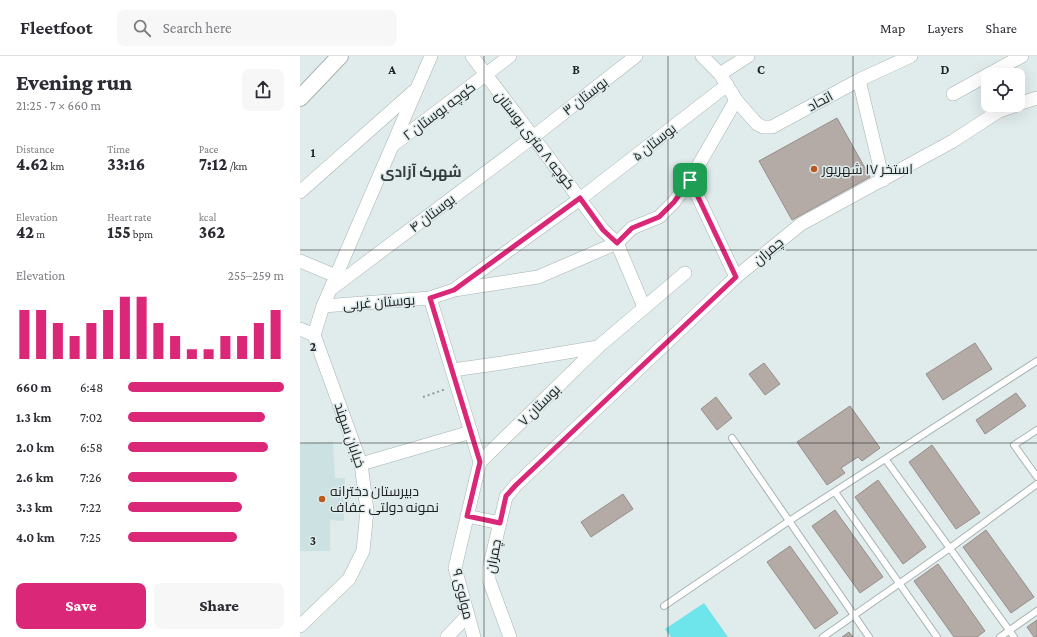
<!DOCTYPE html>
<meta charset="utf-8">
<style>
body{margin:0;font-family:"Crimson Pro",Cairo,serif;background:#f7f7f7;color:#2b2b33;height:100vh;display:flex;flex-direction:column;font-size:15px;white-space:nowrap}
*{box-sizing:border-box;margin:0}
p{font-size:13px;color:#7c7c81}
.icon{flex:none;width:22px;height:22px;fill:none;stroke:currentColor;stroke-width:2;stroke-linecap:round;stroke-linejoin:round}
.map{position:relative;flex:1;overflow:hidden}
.details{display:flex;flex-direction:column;background:#fff;width:300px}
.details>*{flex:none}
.buttons{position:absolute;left:681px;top:12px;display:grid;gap:8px}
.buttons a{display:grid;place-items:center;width:44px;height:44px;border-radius:8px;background:#fff;box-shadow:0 4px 16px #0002;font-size:20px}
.pin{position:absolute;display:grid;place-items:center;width:34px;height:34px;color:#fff;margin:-17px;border-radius:8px;box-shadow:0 2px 6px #0006}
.round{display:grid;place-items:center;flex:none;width:42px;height:42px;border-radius:8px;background:#f7f7f7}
.overview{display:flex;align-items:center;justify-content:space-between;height:68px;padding:0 16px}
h1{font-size:22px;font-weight:800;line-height:30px}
.metrics{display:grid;grid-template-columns:repeat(3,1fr);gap:6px;height:68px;padding:4px 16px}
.metrics div{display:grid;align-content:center}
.metrics b{font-size:17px;font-weight:800}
.metrics small{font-size:11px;font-weight:400}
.metrics p{font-size:11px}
.chart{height:112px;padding:8px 16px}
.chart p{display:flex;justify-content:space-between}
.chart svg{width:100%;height:72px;margin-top:4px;stroke:#db2777;stroke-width:6}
.button{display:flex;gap:8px;margin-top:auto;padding:8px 16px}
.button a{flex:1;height:46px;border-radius:8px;background:#db2777;color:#fff;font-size:16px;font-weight:800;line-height:46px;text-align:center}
.button a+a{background:#f7f7f7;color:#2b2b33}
ul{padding:0 16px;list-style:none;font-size:13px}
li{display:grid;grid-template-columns:64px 48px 1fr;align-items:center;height:30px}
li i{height:10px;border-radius:5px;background:#db2777}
header{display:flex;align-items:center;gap:24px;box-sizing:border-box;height:56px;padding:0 20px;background:#fff;border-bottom:1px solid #e1e1e2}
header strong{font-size:19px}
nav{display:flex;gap:22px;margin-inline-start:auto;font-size:14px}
.search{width:280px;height:36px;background:#f7f7f7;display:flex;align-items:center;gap:10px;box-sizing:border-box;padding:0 14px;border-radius:8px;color:#7c7c81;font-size:15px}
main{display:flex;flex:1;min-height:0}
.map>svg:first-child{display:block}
.built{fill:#cce1e1}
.green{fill:#6ee5ea}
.building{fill:#b4aba7;stroke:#968e8a}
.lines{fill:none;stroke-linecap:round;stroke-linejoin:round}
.service-casing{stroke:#a7b2b2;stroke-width:8}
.minor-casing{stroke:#a7b2b2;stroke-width:14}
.tertiary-casing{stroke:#a7b2b2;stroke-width:18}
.path{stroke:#919999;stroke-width:2;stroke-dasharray:2 3;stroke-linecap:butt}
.service{stroke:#fff;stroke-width:6}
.minor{stroke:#fff;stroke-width:13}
.tertiary{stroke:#fff;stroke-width:16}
.route-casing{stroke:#fff;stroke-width:8}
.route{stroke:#db2777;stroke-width:5}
.grid{fill:none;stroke:#1d2121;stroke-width:1;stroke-opacity:0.55}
.poi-dot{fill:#bc5a1e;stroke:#e0ebeb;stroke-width:1.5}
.labels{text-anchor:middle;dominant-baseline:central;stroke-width:3;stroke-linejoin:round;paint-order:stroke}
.street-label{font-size:14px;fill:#1d2121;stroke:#e0ebeb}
.poi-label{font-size:14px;fill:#1d2121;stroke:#e0ebeb;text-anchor:start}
.neighbourhood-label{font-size:15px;font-weight:bold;fill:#333c3c;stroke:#e0ebeb}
.grid-label{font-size:13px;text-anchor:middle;font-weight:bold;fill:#1d2121;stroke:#e0ebeb;stroke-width:3;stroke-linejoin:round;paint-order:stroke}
</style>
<header>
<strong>Fleetfoot</strong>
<div class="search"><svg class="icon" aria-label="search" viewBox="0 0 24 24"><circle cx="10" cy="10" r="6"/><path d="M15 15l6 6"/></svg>Search here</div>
<nav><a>Map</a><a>Layers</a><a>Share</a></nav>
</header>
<main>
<section class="details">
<div class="overview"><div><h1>Evening run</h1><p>21:25 · 7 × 660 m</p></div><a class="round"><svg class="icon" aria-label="share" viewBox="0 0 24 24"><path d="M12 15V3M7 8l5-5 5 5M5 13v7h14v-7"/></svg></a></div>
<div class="metrics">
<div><p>Distance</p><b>4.62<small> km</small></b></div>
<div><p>Time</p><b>33:16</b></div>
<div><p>Pace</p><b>7:12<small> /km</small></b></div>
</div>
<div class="metrics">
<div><p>Elevation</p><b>42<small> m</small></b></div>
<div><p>Heart rate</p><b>155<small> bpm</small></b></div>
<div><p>kcal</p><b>362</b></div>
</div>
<div class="chart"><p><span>Elevation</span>255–259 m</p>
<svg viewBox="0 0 160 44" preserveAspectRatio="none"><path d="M5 44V14M15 44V14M25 44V22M35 44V30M45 44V22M55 44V14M65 44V6M75 44V6M85 44V22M95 44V30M105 44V38M115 44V38M125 44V30M135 44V30M145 44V22M155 44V14"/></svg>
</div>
<ul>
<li><b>660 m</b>6:48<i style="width:100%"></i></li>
<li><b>1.3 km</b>7:02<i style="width:88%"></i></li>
<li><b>2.0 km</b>6:58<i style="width:90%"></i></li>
<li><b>2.6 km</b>7:26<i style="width:70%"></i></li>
<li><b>3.3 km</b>7:22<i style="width:73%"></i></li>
<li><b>4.0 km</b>7:25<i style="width:70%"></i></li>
</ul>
<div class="button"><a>Save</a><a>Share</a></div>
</section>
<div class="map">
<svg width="737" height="581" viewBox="0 0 737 581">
<rect width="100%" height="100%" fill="#e0ebeb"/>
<path class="built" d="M33,386L35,422H45L44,465L30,464V495H0V387Z"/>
<path class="green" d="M404,547L428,581H371L365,573Z"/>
<g class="building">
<path d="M537,62L570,121L492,164L459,105Z"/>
<path d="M675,287L692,313L643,344L626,318Z"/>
<path d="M464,307L480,328L465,339L449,318Z"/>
<path d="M716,337L726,350L685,378L676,364Z"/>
<path d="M416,341L432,362L417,374L401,353Z"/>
<path d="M550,350L580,392L562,405L558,401L541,412L545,417L527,429L497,386Z"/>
<path d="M632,389L680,457L656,473L609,406Z"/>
<path d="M578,424L626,491L603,508L555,441Z"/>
<path d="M323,438L333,453L291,481L281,466Z"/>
<path d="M535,454L583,521L560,537L512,470Z"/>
<path d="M686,474L734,541L711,557L663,491Z"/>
<path d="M490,490L538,557L515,573L467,506Z"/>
<path d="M638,508L685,575L677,581H654L614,525Z"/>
<path d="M737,564V581H734L727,571Z"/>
<path d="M549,576L553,581H542Z"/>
</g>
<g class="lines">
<defs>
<g id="service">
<path d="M737,374L714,389L737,421"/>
<path d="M432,382L569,581"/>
<path d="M586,404L714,581"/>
<path d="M535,436L637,581"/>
<path d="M364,550L489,465L737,305"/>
<path d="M523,581L650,492L737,428"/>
<path d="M700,581L737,555"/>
</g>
<g id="minor">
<path d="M172,0L303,174L317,187L344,251"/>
<path d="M402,0L420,18L436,44L457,68L463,71H472L559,24L611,0"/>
<path d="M420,18L448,0"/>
<path d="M559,24L583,124"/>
<path d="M653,38L722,0"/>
<path d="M718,48L737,42"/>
<path d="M93,89L210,0"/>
<path d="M390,124L436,221"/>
<path d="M0,136L114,35"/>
<path d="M0,205L36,220"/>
<path d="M31,233L233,81L336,0"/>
<path d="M155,233L280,143L427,29"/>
<path d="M130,242L180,406L155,512L174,581"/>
<path d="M23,250L130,242L154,234L238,221L317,187L332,172L359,161L374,146L390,124L436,44"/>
<path d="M0,273L14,279L61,408L67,454L63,495L49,523L0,570"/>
<path d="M14,279L23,250L131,0"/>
<path d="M153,314L202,307L298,291"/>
<path d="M180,406L298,291L385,217"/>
<path d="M61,408L171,376"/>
<path d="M167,460L200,467"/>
<path d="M147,581L167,560"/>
<path d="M210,581L189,524V513L206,441L216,429L436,221L501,168L653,85L699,55L717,49"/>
</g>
<path id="tertiary" d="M0,42L40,0"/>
</defs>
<use href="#service" class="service-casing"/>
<use href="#minor" class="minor-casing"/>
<use href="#tertiary" class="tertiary-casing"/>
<path class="path" d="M123,341L146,333"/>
<use href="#service" class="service"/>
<use href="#minor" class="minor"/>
<use href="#tertiary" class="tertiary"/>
</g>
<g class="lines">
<defs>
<path id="route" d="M390,124L436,221L216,429L206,440L200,467L167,460L180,406L130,242L154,234L280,142L303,174L317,187L332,172L359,161L374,146Z"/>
</defs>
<use href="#route" class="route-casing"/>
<use href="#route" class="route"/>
</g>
<path class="grid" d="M184,0V581M368,0V581M553,0V581M0,194H737M0,387H737"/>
<g class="poi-dot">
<circle cx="514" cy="113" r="4"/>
<circle cx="22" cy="443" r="4"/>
</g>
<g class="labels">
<g class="street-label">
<text transform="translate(285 40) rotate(-38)">بوستان ۳</text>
<text transform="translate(520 45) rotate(-28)">اتحاد</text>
<text transform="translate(139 55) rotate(-37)">کوچه بوستان ۲</text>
<text transform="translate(235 84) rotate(52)">کوچه ۸ متری بوستان</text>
<text transform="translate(354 86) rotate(-38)">بوستان ۵</text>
<text transform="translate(132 157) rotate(-37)">بوستان ۴</text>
<text transform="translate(468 195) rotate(-40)">چمران</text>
<text transform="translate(79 246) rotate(-4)">بوستان غربی</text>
<text transform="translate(239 349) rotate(-45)">بوستان ۷</text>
<text transform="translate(50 379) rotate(71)">خیابان سهند</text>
<text transform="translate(193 500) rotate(-79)">چمران</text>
<text transform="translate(163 538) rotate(77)">مولوی ۹</text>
</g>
<g class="poi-label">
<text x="522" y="113">استخر ١٧ شهریور</text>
<text x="30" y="435">دبیرستان دخترانه<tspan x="30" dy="16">نمونه دولتی عفاف</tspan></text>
</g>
<g class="neighbourhood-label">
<text x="121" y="116">شهرک آزادی</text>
</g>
</g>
<g class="grid-label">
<text x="92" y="18">A</text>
<text x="276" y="18">B</text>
<text x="461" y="18">C</text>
<text x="645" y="18">D</text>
<text x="13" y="101">1</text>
<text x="13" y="295">2</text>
<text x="13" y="489">3</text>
</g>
</svg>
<div class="buttons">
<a><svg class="icon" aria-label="locate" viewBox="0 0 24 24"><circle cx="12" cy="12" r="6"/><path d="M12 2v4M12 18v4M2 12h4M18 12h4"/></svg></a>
</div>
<div class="pin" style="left:390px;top:124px;background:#1e9e55"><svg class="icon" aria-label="arrive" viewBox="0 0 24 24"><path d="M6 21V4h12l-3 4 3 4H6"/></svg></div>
</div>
</main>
